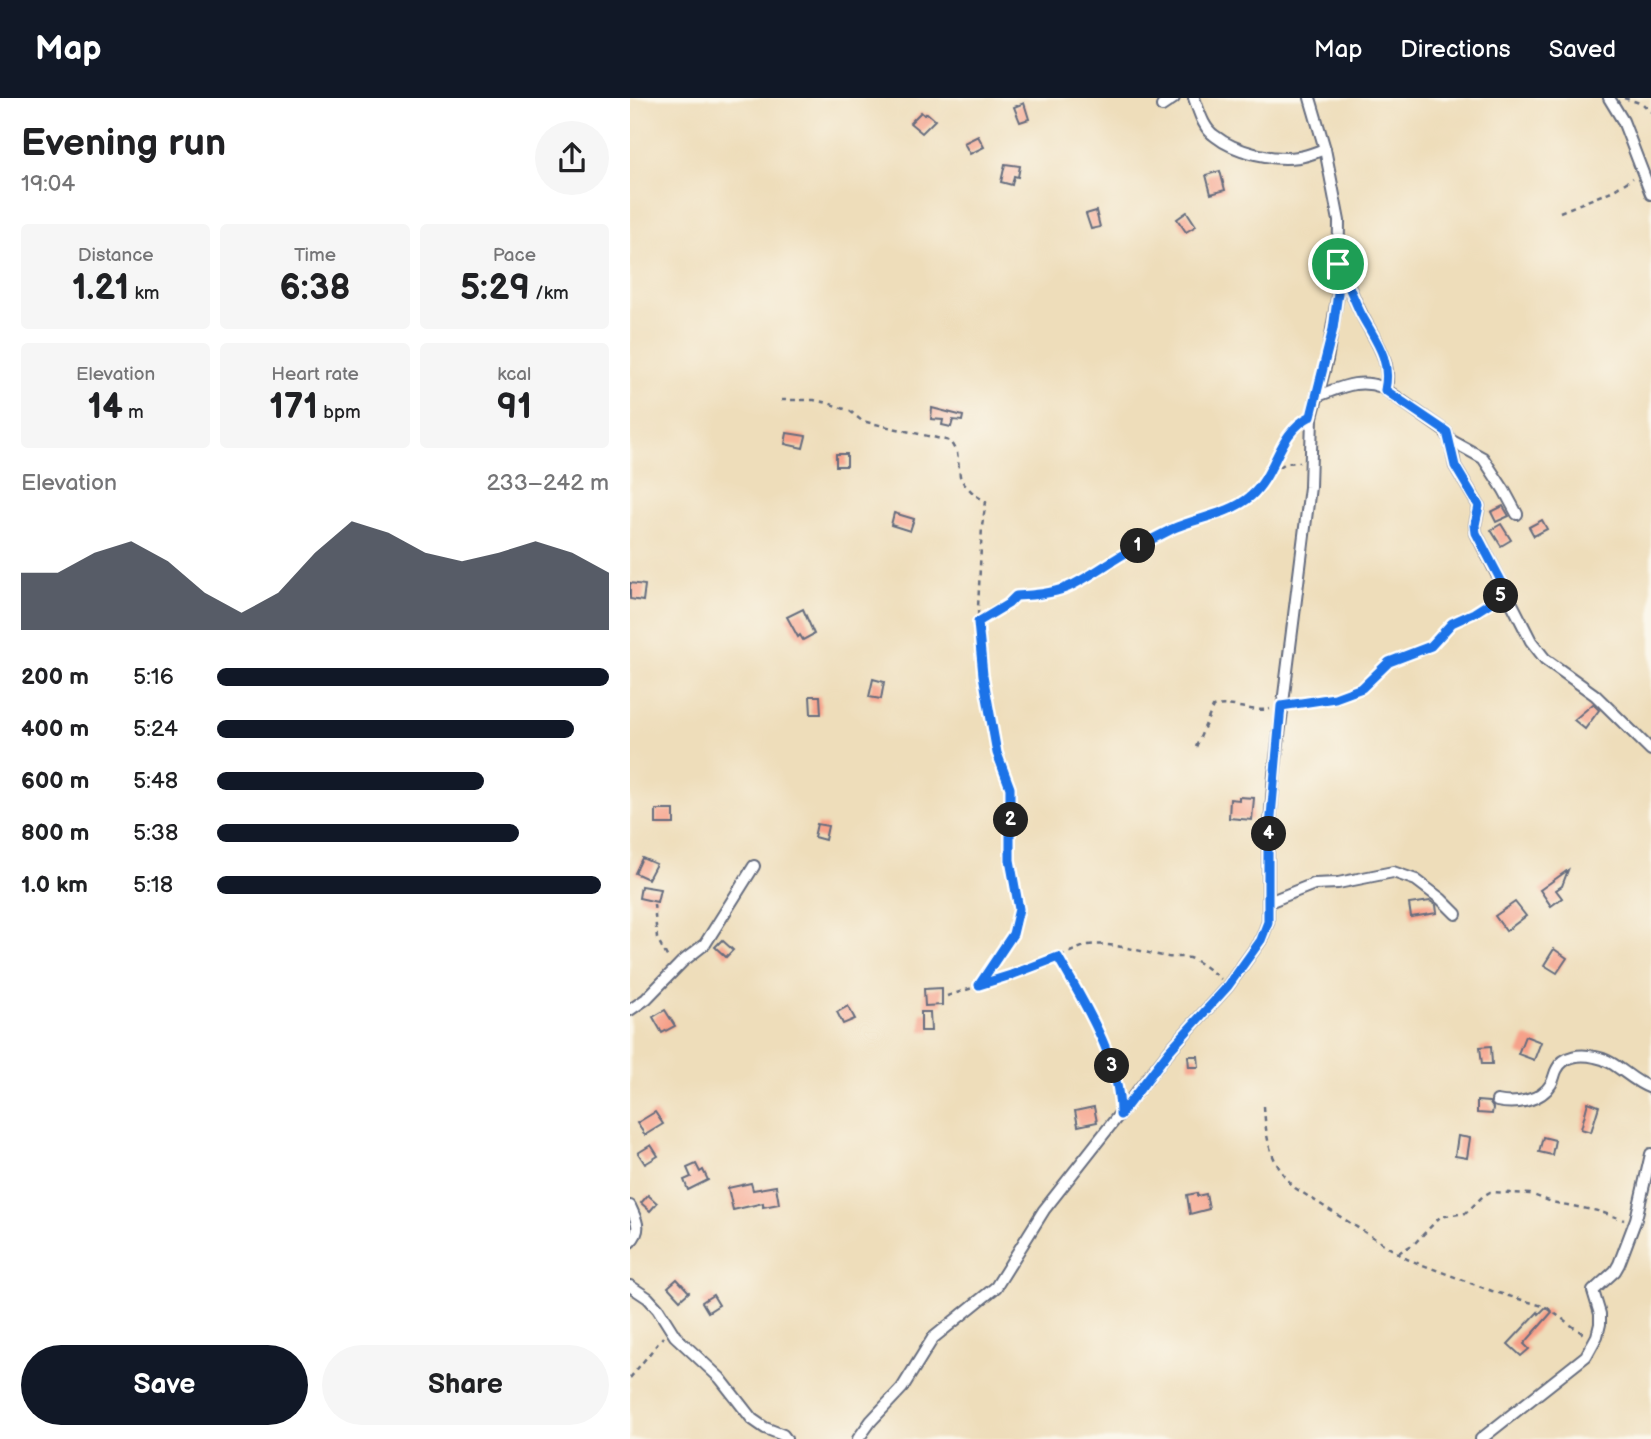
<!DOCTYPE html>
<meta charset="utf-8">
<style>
body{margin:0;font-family:"Balsamiq Sans",sans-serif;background:#f6f6f6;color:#202124;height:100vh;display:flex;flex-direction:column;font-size:26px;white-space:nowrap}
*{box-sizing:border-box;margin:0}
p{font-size:23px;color:#757577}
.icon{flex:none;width:38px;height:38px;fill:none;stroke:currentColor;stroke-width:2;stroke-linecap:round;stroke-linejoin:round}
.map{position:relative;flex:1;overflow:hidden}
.drawer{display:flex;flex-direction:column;background:#fff;width:630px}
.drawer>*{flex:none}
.pin{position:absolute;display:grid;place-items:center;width:60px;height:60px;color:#fff;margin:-30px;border:4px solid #fff;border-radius:50%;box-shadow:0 2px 7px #0007}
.km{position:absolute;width:35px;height:35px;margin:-18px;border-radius:50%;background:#222;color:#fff;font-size:19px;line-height:35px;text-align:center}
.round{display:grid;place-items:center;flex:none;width:74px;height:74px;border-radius:37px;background:#f6f6f6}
.headline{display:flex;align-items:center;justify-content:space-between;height:119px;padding:0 21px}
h1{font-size:38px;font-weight:700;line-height:52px}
.figures{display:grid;grid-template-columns:repeat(3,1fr);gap:10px;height:119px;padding:7px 21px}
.figures div{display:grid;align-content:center;border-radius:7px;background:#f6f6f6;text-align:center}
.figures b{font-size:35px;font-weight:700}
.figures small{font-size:19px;font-weight:400}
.figures p{font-size:19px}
.chart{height:196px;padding:14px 21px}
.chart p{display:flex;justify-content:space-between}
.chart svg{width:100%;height:126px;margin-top:7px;fill:#111827;opacity:.7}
.action{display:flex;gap:14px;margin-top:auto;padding:14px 21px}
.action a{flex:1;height:80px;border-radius:42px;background:#111827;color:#fff;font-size:28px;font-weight:700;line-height:80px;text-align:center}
.action a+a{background:#f6f6f6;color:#202124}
ul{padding:0 21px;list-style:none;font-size:23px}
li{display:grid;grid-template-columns:112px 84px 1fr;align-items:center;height:52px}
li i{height:18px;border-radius:9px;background:#111827}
header{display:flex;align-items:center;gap:42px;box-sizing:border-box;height:98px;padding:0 35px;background:#111827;color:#fff}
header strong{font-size:33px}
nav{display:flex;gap:38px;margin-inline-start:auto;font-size:24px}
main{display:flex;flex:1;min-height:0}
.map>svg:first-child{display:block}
.building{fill:#f6a18a}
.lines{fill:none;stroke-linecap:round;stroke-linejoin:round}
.minor-casing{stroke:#656c7e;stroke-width:14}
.path{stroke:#656c7e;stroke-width:2.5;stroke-dasharray:5 5;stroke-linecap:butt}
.minor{stroke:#fff;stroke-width:10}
.route-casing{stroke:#fff;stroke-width:14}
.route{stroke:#1a73e8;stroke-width:9}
</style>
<header>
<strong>Map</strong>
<nav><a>Map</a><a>Directions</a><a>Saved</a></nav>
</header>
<main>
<section class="drawer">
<div class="headline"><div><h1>Evening run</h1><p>19:04</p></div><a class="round"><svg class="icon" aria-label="share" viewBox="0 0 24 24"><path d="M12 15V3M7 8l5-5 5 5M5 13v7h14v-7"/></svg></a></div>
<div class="figures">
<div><p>Distance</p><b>1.21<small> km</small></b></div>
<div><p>Time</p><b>6:38</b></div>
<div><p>Pace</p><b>5:29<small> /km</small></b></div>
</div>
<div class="figures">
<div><p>Elevation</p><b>14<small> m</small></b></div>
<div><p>Heart rate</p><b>171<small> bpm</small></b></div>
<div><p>kcal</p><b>91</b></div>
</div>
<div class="chart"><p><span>Elevation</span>233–242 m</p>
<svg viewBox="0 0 160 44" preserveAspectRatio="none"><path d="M0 44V24L10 24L20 17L30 13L40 20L50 31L60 38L70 31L80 17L90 6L100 10L110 17L120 20L130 17L140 13L150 17L160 24V44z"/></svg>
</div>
<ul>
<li><b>200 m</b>5:16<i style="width:100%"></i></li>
<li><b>400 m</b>5:24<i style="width:91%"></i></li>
<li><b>600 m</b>5:48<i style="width:68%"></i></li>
<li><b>800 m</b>5:38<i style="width:77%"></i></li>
<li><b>1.0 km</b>5:18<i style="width:98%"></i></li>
</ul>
<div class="action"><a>Save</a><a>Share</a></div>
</section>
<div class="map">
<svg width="1021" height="1341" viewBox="0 0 1021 1341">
<rect width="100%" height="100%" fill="#fbf7ec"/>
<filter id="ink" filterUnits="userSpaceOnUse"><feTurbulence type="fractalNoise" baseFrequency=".0143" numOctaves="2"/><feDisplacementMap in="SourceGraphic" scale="14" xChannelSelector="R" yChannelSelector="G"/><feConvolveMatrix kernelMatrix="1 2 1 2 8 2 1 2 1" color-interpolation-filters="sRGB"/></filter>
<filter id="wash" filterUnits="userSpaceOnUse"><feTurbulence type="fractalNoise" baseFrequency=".00686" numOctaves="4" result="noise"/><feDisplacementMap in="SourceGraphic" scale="28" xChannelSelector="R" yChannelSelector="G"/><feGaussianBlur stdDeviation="1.57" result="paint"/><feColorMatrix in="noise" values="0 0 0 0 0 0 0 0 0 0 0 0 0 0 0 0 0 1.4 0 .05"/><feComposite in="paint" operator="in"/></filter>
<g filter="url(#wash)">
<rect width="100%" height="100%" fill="#eeddba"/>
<g id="blocks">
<g class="building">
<path d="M394,5L399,21L390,24L384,9Z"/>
<path d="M291,14L294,17L297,15L305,22L292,35L280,25Z"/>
<path d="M348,38L354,49L340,56L334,45Z"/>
<path d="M375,66L390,68L388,79L384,78L382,87L371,84Z"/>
<path d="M590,73L595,92L581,96L576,77Z"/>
<path d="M466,113L470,129L461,131L456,116Z"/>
<path d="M557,114L566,128L556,134L547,121Z"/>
<path d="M302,310L333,318L332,323L323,322L321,329L312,327L313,322L301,321Z"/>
<path d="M157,335L176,338L173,350L155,346Z"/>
<rect x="206" y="356" width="11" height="12"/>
<path d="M873,408L879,418L866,424L861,414Z"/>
<path d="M264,415L284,421L280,433L261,427Z"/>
<path d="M912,422L917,431L904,438L899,429Z"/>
<path d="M871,426L881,442L871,448L861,432Z"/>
<path d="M0,485L15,487L13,503L0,501Z"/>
<path d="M173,511L184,536L173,542L170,537L168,539L157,519Z"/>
<path d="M243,581L254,584L251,601L239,599Z"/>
<path d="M180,598H190L191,616H181Z"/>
<path d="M963,606L969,612L955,631L944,622Z"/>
<path d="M609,699L624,700L622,722L599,720L600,701L609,702Z"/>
<rect x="26" y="712" width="18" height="14"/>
<path d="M187,726L198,728L195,742L184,739Z"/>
<path d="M12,760L26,766L18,781L5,775Z"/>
<path d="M938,772L932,788L926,792L932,800L921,808L910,792Z"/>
<path d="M11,788L30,791L27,804L9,800Z"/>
<path d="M800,803L806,807L807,815L781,819L779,806Z"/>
<path d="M885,804L896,818L876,833L865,818Z"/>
<path d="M92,842L103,852L96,859L85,849Z"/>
<path d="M924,851L937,860L927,875L914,867Z"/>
<path d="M312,890V907L295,908L294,891Z"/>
<path d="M218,908L225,921L213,926L207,914Z"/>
<path d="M35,912L45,928L32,935L23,919Z"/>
<path d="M291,914H300L301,933H291Z"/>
<path d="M895,938L911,944L904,962L888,956Z"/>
<path d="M861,948L862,966H852L850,949Z"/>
<path d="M558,958H568L569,969H559Z"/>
<path d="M847,1003L859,1004L863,1010L862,1016L847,1015Z"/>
<path d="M958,1004L969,1008L961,1034L951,1031Z"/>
<path d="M464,1009L467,1024L448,1028L445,1013Z"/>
<path d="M25,1014L33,1026L15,1037L7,1025Z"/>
<path d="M828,1038L840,1040L837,1060L825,1058Z"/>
<path d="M913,1039L925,1042L922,1057L909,1054Z"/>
<path d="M21,1047L28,1058L15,1066L8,1055Z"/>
<path d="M66,1066L70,1074L73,1072L78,1082L58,1092L54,1082L61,1079L57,1070Z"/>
<path d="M121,1085L123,1092L146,1088L149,1106L133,1109V1105L103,1112L98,1090Z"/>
<path d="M567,1095V1098L576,1096L579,1111L560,1116L557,1097Z"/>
<path d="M18,1097L27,1105L20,1113L11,1105Z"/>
<path d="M47,1181L59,1194L50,1202L38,1189Z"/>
<path d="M83,1197L89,1207L78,1214L72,1204Z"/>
<path d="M916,1209L922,1214L894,1246L899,1251L891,1258L878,1246L908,1214L909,1216Z"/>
</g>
</g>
</g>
<g filter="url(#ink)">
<use href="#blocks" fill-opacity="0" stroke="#656c7e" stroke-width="2"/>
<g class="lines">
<defs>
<g id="minor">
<path d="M564,0C569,13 573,30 585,38C605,54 643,63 669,59C677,58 686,54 695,51"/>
<path d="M979,0L993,23L1021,96"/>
<path d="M532,8L544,0"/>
<path d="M710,169C718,184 723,200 731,215C744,242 762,260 756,292"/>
<path d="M687,298C711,290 727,280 752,289L816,334L820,342L825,368L849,408L845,427L846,435L901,543L915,561L965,597L1021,652"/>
<path d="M820,342L853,360L874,392L887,416"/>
<path d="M639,804L684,786L708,785L763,774L786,782L811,801L826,816"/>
<path d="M0,912L16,901L52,864L75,846L124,768"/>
<path d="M867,1003C885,1007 911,1003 921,986C924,982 924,976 927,971C934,957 951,956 965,959C986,962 1000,983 1021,990"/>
<path d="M0,1108C6,1122 13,1131 0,1144"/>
<path d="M0,1188L18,1200L28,1211L45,1238L90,1280L122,1321L135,1330L153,1337L156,1341"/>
<path d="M228,1341L241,1323L272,1290L303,1240L366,1189L414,1112L539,953L598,888L631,842L638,824V751L644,677L680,389L682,319L697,262L708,195L709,123L695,51L680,0"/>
<path d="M851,1341L956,1258L967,1238L970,1226V1216L963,1193L985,1173L989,1166L1006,1121L1021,1056"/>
</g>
</defs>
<use href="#minor" class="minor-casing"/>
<g class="path">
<path d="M994,0L1013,6L1021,14"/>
<path d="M930,114L984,92L1003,80"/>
<path d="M151,302H184L198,305L220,313L232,323L320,343L327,355L330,378L334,386L345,397L356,404L352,428L348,510L349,546L367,655L380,689V762L389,811L383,836L349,886"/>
<path d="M641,374L656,365L670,364"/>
<path d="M349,523L386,498L411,497L439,488L502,451L544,431L611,407L635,382L652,346L669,325"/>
<path d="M664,606L715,598L731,589L759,564L801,548L822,525L866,501"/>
<path d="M566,649L583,609C601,603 621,615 640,611"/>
<path d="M24,806L27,840L39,862"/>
<path d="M428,859L476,949L489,1000"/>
<path d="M317,898L381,878L457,847C485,844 510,854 538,859C547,860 555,857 564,862C574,867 582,874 591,881"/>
<path d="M634,1008C636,1043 640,1064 665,1090L777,1161L862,1193L916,1209L956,1238"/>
<path d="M768,1155L784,1146L810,1119L836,1115L853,1098L860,1094L900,1096L922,1104L968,1113L994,1122"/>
<path d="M0,1280L33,1239"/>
</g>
<use href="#minor" class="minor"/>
</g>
</g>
<g class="lines" filter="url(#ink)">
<defs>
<path id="route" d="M708,166C717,182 723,200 731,216C745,242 762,261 755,292L817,334L825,368L849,408L845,427L846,435L877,494L844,515L822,525L801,548L759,564L732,590L705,600L651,608L638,751V824L631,842L598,888L539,953L490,1017C491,963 454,905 428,859L381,877L349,887L383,836L389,811L380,762V690L367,655L353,577L348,524L378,506L386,498C404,497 421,496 438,489C461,479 481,462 503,451C516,444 529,438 542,431C568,419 599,417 621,398C647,375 647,335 681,318L703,231L708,195Z"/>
</defs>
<use href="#route" class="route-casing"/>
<use href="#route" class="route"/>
</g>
</svg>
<div class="pin" style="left:708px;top:166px;background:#1e9e55"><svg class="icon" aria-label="arrive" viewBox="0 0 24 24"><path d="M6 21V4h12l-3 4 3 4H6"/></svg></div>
<b class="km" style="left:508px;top:448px">1</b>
<b class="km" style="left:381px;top:722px">2</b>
<b class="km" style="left:482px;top:968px">3</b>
<b class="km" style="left:639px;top:736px">4</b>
<b class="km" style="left:871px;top:498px">5</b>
</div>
</main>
